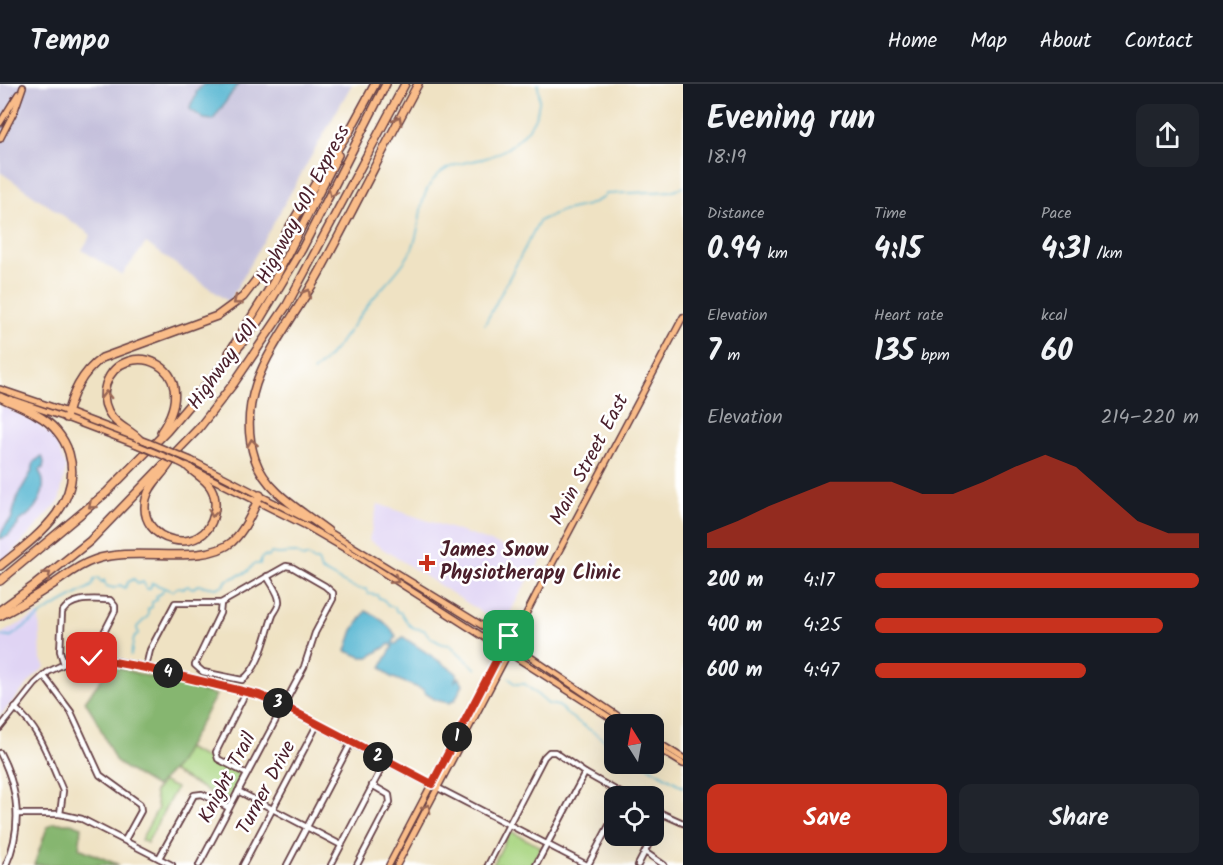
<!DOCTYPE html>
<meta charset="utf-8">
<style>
body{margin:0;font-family:Kalam,sans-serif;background:#20242c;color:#f1f3f6;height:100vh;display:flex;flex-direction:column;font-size:22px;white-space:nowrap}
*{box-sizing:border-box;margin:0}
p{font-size:20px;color:#9ea1a6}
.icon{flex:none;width:33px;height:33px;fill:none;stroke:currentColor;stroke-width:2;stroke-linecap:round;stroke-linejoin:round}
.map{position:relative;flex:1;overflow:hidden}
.side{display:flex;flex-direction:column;background:#171b24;width:540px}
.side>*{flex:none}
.needle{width:39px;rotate:349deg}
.controls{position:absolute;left:604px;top:630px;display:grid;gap:12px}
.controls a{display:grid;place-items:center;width:60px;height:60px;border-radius:12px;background:#171b24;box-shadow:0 6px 24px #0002;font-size:30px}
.pin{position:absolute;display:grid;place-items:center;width:51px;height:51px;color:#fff;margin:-26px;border-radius:12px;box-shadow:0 3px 9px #0006}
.km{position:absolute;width:30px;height:30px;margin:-15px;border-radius:50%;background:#222;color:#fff;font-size:16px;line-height:30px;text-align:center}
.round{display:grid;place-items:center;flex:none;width:63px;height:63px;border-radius:12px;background:#20242c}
.overview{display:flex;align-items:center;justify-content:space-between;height:102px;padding:0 24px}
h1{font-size:33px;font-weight:600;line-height:45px}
.stats{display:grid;grid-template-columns:repeat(3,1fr);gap:9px;height:102px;padding:6px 24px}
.stats div{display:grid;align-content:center}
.stats b{font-size:30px;font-weight:600}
.stats small{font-size:16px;font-weight:400}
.stats p{font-size:16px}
.chart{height:168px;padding:12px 24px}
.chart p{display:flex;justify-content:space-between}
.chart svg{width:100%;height:108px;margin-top:6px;fill:#c8321e;opacity:.7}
.action{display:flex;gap:12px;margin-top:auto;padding:12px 24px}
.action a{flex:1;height:69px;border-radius:12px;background:#c8321e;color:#fff;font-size:24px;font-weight:600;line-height:69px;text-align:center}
.action a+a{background:#20242c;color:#f1f3f6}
ul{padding:0 24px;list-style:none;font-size:20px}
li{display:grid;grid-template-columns:96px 72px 1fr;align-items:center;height:45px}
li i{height:15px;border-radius:8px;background:#c8321e}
header{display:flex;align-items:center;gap:36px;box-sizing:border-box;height:84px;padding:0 30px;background:#171b24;border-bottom:2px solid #363941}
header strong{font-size:28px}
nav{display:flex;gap:33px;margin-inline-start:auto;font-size:21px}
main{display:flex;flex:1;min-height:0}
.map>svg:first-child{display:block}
.built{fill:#e0d4f4}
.industrial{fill:#c4c0db}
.green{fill:#a9d581;stroke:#7a7a56;stroke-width:1.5}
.forest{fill:#86b66f;stroke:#686a4d;stroke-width:1.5}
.water{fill:#51b4d0;stroke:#4e6a7e;stroke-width:1.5}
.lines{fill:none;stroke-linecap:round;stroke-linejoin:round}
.stream{stroke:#51b4d0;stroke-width:1.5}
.minor-casing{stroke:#633c42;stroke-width:8}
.major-casing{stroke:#633c42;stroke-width:8}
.highway-casing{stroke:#633c42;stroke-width:10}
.minor{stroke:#fff;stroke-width:4.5}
.major{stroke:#f9bc89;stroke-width:5}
.highway{stroke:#f9bc89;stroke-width:7}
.major-bridge-casing{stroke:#633c42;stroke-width:8;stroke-linecap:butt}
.major-bridge{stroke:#f9bc89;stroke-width:5}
.oneway{stroke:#965}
.route-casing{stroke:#fff;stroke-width:12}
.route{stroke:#c8321e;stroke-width:8}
.poi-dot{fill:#c8321e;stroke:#fff;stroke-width:2}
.labels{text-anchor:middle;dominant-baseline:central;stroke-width:5;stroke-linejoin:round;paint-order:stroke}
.street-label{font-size:20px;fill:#4a1f2b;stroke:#fff}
.poi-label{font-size:20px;font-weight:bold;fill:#4a1f2b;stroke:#fff;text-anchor:start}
</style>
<header>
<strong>Tempo</strong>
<nav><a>Home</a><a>Map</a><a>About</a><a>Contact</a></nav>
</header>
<main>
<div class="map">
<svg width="683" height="781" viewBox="0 0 683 781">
<rect width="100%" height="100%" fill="#fff"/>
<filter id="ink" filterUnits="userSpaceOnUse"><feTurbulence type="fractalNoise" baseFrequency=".0167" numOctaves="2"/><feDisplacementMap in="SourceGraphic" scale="12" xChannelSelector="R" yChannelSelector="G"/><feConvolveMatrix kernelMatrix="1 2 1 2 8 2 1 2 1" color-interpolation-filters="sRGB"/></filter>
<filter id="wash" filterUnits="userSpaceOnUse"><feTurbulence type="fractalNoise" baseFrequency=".008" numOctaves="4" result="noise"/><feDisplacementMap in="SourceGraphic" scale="24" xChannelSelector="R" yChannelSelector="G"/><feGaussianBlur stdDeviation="1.35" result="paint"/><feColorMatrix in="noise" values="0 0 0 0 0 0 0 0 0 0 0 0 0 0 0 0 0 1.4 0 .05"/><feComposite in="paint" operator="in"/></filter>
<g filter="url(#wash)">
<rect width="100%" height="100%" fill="#efe2c3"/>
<g class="built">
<path d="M0,321L34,336L55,355L66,384L59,418L11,470L0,479Z"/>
<path d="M378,420L396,426L542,475L522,506L507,535L497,538L369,456Z"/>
<path d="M39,530L41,575L45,583L34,593L0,632V550Z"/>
</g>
<path class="industrial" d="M0,0H352L229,218L146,159L122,191L82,166L91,151L0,88Z"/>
<g class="green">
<path d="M186,664L241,691L228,718L171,687L177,681Z"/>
<path d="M163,698L176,704L147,759L141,756L158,724L154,708Z"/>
<path d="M510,747L541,763L532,781H493Z"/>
</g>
<g class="forest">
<path d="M111,582L216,611L177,681L156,703L126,685L115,676L95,633L85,617Z"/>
<path d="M53,739H71L82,743L79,764L119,781H34L47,744Z"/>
</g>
<g class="water">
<path d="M204,0H238L213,36L204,35L190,25L191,20L196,12V8Z"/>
<path d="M42,372L44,378L43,384L39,387C51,405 35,429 18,438V441L8,452L0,455C0,450 6,439 11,436L18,411L32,387L34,378Z"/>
<path d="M366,527C378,532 389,541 396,552L393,559L396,560L403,553L454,587L457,590L455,597L459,593L463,600L455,616L449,619L436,616L425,609L424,606L391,593L381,583L393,562L390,560L369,573H362L346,567L353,546Z"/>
</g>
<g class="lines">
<g class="stream">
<path d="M485,240L539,137L561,127L588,121L603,114L606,110L674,107L683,103"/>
<path d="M313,288C336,268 350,244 368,221C382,202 400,188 411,167C424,141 415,112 438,91C453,77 472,79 489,73C512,65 537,44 539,18C540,12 538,6 538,0"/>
<path d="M0,552L10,553L48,526L92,502L94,496L98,494L102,499L104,496L106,502L114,504L120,501L125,504L128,498L134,495L138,500L143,498L147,505H150L152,499L172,507L178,503L184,504L188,502L193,504L198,501L216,504L224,501L227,496L247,488L254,480H260L261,475L264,472L269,473L271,469L277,470L296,469L303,474L308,472L314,477H318L321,486C331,491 356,508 366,505L368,510L377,511L379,514L384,516L388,522L395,523L396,527L401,529L409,541L414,544L424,546L431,554L442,560L450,561L476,585"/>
<path d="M131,571L134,553L138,550L137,543L148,532V525L152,523V518L157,516L156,512L162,509L163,506"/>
<path d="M509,594L515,600H525L548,620L559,622L568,631L615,663"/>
<path d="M644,680L683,703"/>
</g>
</g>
</g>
<g filter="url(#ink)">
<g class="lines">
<defs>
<g id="minor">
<path d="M221,519L220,529L195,581L203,588L242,596C260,585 266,550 273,531C275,527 279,523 279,518C280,510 270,499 267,492"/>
<path d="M64,580L60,567L62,528C73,512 94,516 110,516L115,522V527L98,560L97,574"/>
<path d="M146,583L150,566L175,519H221L286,482L292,483L325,502L333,509V515L315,549L304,583L199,781"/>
<path d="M44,592L71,628L100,691L140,720L141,727L125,756"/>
<path d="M246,608L216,668L218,675L247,690"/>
<path d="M15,624C39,644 48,672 60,700L63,707L60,730"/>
<path d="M0,644L35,600L48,588L64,580L84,575L101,574L146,583L259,611L276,618L351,659L587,781"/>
<path d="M0,669C19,706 23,743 6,781"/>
<path d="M238,707L341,761"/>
<path d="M654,726L683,739"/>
<path d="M18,730H60L82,735L172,781"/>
<path d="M654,749L663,730"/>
<path d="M645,768L664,781"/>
<path d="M159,774L194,711L202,710L229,724"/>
<path d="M243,781L317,641"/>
<path d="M287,781L351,659"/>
<path d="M331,781L386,676"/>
<path d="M357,781L390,718L389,711L372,701"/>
<path d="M488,781L544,673L549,668H555L585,689L626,712"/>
<path d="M536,781L585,689"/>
<path d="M588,781L615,730"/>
<path d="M638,781L653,752"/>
</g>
<g id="major">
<path d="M0,39L18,10"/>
<path d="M0,55L15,26L23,3"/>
<path d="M0,305L68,328L150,359"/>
<path d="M10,315L66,334L137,361"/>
<path d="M191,376L308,436"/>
<path d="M178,378L306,442L349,467L620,640"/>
<path d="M326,446L504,555L630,640"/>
<path d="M506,557L516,540L524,534"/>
<path d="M654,656L683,674"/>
<path d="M654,662L683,680"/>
<path d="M389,781L503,564"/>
<path d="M397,781L523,541L524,534L542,499L683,233"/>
</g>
<g id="highway">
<path d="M349,48L375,0"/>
<path d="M229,269L273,199L338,71"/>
<path d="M0,313C12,319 26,324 37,331C52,339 64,353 69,369C84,420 35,454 0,482"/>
<path d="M66,334C72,310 81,289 102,274L217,232L243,213L266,183L324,85L350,46"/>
<path d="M139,355C129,345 115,341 108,327C104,319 103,309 106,300C123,251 207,280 161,348"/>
<path d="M171,377C164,390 149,400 146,415C136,459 205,475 214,430C216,421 215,411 211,404C205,394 195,390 187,382"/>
<path d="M328,447C302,427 266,408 255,375C247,351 248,324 256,300C269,262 300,224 319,189C353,127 384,63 418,0"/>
<path d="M0,497L107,408L167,347L242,259L260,235L302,165L386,0"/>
<path d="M0,526L36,500L90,457L199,344L234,299L287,221L405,0"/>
<path d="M0,532C19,522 37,511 55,499C68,490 79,481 94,476C135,461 202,483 232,458C245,446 253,427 260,411"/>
</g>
</defs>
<use href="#minor" class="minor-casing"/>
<use href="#major" class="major-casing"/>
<use href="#highway" class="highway-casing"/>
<use href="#minor" class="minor"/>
<use href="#major" class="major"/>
<use href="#highway" class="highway"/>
<defs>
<g id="major-bridge">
<path d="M150,359L191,376"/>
<path d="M137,361L178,378"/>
</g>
</defs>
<use href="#major-bridge" class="major-bridge-casing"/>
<use href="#major-bridge" class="major-bridge"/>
</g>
<defs><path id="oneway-chevron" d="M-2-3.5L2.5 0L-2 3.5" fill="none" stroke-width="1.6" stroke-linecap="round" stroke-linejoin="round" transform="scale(1.5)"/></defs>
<g class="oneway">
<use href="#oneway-chevron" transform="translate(398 36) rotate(-62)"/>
<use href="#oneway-chevron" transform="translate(332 109) rotate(116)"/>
<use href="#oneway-chevron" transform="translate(307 209) rotate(-59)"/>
<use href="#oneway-chevron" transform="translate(237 217) rotate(141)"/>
<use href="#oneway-chevron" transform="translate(106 311) rotate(-90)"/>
<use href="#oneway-chevron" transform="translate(252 359) rotate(-99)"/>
<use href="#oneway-chevron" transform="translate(92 421) rotate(140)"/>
<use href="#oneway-chevron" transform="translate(213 429) rotate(100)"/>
<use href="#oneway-chevron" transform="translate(47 491) rotate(-39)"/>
<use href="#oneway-chevron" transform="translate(395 496) rotate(32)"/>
<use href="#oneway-chevron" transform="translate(427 724) rotate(-62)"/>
</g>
</g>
<g class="lines" filter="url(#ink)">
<defs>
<path id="route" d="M92,574L146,584L259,611L276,618L432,700L509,552"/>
</defs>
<use href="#route" class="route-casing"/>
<use href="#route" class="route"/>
</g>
<path class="poi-dot" d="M424 470h6v6h6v6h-6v6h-6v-6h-6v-6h6z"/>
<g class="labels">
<g class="street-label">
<text transform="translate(304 121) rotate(-62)">Highway 401 Express</text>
<text transform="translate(224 281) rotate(-54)">Highway 401</text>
<text transform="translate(590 376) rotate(-62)">Main Street East</text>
<text transform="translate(228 694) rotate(-62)">Knight Trail</text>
<text transform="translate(267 704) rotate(-62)">Turner Drive</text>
</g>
<g class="poi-label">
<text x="440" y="467">James Snow<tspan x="440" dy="23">Physiotherapy Clinic</tspan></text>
</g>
</g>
</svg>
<div class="controls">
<a><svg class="needle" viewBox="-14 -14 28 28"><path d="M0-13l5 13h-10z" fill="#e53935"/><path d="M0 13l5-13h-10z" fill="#9ea1a6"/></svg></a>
<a><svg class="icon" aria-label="locate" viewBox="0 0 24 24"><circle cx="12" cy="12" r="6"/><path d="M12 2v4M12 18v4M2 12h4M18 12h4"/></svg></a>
</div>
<div class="pin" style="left:509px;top:552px;background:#1e9e55"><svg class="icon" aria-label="arrive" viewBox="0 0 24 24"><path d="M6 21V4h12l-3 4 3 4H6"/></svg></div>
<div class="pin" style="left:92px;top:574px;background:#d93025"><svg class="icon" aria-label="check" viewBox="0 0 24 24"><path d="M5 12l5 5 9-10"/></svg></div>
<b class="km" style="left:457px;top:653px">1</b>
<b class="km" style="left:378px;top:673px">2</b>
<b class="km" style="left:278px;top:619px">3</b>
<b class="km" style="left:168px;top:589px">4</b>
</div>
<section class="side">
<div class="overview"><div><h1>Evening run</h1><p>18:19</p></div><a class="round"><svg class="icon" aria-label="share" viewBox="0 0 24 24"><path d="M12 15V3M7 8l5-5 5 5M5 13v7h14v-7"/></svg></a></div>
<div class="stats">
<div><p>Distance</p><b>0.94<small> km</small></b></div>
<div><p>Time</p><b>4:15</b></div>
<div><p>Pace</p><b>4:31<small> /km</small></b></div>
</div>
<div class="stats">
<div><p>Elevation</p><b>7<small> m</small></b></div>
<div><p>Heart rate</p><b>135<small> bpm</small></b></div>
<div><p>kcal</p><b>60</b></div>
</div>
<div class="chart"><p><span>Elevation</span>214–220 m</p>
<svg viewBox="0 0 160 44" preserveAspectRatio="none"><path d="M0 44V38L10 33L20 27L30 22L40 17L50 17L60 17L70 22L80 22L90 17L100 11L110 6L120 11L130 22L140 33L150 38L160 38V44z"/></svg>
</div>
<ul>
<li><b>200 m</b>4:17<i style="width:100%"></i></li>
<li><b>400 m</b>4:25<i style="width:89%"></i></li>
<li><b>600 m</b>4:47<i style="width:65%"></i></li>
</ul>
<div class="action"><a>Save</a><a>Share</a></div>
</section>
</main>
